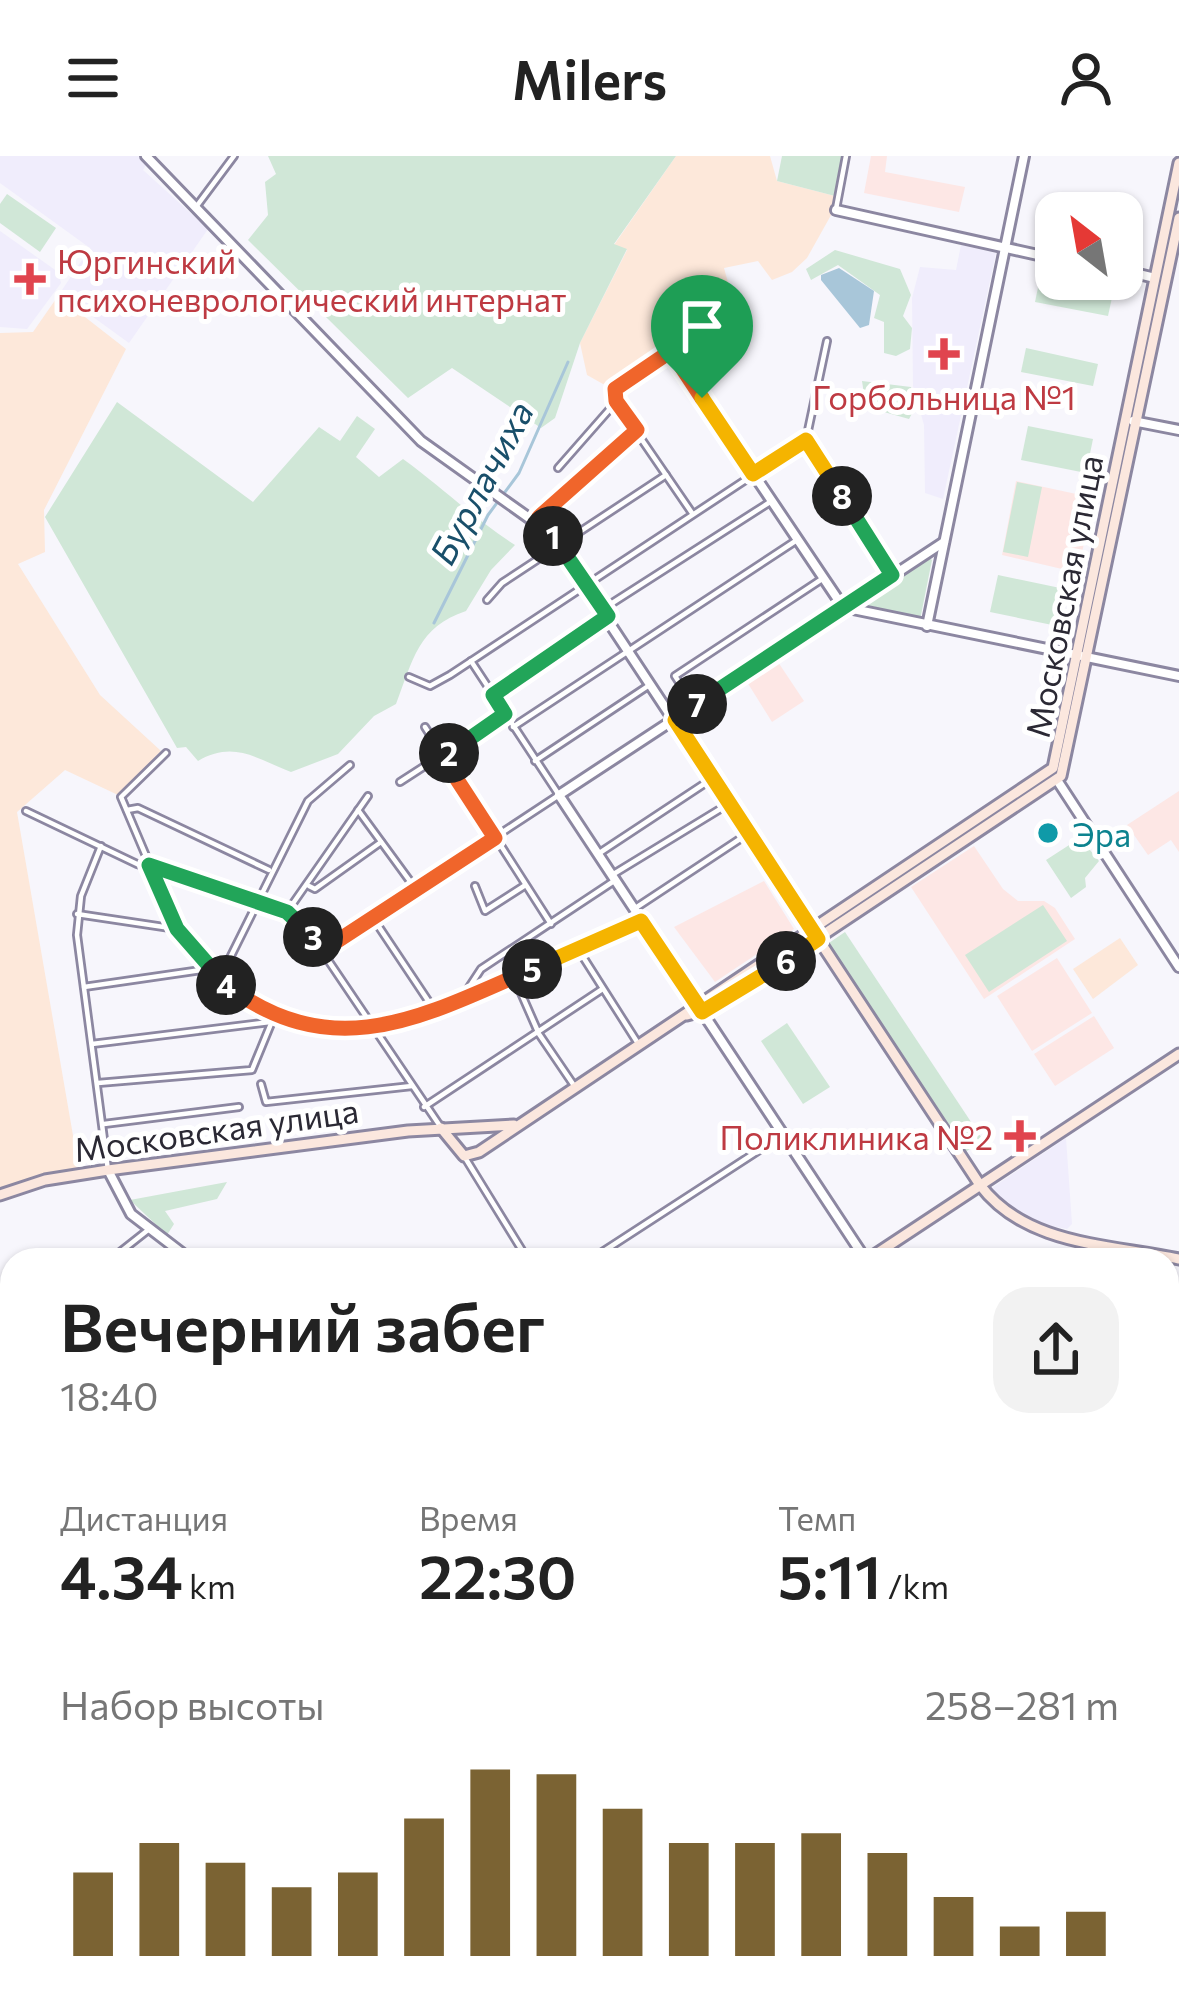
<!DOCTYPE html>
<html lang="ru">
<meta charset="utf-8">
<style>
body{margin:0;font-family:Commissioner,sans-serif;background:#f2f2f2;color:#222;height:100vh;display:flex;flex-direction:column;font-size:45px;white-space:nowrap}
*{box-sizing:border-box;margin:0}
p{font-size:39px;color:#767676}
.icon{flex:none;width:66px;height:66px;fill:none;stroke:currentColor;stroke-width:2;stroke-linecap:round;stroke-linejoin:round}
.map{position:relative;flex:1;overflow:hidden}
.panel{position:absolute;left:0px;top:1092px;width:1179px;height:768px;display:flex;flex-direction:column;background:#fff;border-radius:36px 36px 0 0;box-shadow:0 3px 9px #0004}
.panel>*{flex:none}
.needle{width:78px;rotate:329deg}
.tools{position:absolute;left:1035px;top:36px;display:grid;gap:24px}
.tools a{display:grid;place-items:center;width:108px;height:108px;border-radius:24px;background:#fff;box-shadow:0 3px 9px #0004;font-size:60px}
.pin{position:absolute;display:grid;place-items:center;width:102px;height:102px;color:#fff;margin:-123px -51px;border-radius:50% 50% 50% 0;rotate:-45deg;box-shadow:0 0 12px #0007}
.pin .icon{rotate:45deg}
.km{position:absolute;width:60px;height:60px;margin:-30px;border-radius:50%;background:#222;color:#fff;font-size:33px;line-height:60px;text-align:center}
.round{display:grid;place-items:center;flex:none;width:126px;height:126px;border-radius:36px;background:#f2f2f2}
.overview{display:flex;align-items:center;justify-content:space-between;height:204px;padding:0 60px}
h1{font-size:66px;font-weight:600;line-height:90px}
.figures{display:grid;grid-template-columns:repeat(3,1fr);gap:18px;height:204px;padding:12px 60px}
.figures div{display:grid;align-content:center}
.figures b{font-size:60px;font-weight:600}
.figures small{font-size:33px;font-weight:400}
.figures p{font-size:33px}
.chart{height:336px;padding:24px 60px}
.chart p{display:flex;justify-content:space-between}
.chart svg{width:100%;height:216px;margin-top:12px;stroke:#7b6333;stroke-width:6}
header{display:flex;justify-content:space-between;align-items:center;height:156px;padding:0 60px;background:#fff;font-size:54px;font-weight:600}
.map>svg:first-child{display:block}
.built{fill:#f0edfc}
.industrial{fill:#fde8da}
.education{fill:#fde7e5}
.green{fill:#d0e7d7}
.water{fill:#a8c6d9}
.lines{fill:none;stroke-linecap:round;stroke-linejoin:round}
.stream{stroke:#a8c6d9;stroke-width:3}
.minor-casing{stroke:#8c87a1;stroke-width:10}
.tertiary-casing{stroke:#8c87a1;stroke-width:14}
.secondary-casing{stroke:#8c87a1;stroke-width:15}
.minor{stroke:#fff;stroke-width:4.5}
.tertiary{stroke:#fff;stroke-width:8}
.secondary{stroke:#fbe7de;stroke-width:9}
.split-1-casing{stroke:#fff;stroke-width:24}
.split-2-casing{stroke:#fff;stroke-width:24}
.split-3-casing{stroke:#fff;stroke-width:24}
.split-4-casing{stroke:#fff;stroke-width:24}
.split-5-casing{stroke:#fff;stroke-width:24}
.split-6-casing{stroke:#fff;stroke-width:24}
.split-7-casing{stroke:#fff;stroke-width:24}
.split-8-casing{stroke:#fff;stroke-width:24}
.split-9-casing{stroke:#fff;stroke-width:24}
.split-1{stroke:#f0652b;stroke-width:15}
.split-2{stroke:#22a559;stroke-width:15}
.split-3{stroke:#f0652b;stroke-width:15}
.split-4{stroke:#22a559;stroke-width:15}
.split-5{stroke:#f0652b;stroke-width:15}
.split-6{stroke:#f5b400;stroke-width:15}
.split-7{stroke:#f5b400;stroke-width:15}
.split-8{stroke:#22a559;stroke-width:15}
.split-9{stroke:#f5b400;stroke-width:15}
.health-dot{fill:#e0444e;stroke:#fff;stroke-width:4.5}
.culture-dot{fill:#0f9aa8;stroke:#fff;stroke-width:4.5}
.labels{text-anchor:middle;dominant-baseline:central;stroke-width:10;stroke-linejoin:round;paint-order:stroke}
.health-label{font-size:33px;fill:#be3a42;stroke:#fff;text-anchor:start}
.street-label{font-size:33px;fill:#2b2934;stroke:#fff}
.culture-label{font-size:33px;fill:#0d838f;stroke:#fff;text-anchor:start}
.water-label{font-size:36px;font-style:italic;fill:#194f6a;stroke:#fff}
</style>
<header><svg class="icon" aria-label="menu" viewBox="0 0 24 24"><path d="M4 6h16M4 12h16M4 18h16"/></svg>Milers<svg class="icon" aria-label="person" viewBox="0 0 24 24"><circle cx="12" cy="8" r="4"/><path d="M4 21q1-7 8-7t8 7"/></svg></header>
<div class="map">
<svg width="1179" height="1860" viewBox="0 0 1179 1860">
<rect width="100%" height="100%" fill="#f7f6fc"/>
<g class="built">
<path d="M0,0H138L147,7L143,14L208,73L129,187L60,137L90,92L0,27Z"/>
<path d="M0,75L58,116L61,127L27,173L0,171Z"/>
<path d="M961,89L996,97L943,343L925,337L924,269L913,230L912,142L920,111L956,114Z"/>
<path d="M1066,982L1072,1068L1067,1073L1025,1065L990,1033Z"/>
</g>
<g class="industrial">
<path d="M676,0H770L777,25L835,40V52L807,102L792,116L772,124L758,105L724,112L734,148L621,225L603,228L587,219L580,187L627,94L614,89Z"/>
<path d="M58,140L126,193L44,354L45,396L18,408L100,539L161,595L118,639L65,614L17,656L79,1014L0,1034V177L33,176Z"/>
<path d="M1120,782L1138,809L1093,843L1073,813Z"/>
<path d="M1167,1806L1179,1815V1853L1172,1860H1064L1050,1848H1167Z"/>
</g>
<g class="education">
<path d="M871,0H887L885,16L965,31L959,56L864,37Z"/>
<path d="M1016,325L1081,339L1077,359L1089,362L1082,397L1067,394L1062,413L1002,399Z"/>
<path d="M778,506L804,545L772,566L747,526Z"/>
<path d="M1179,635V696L1171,684L1148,699L1127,669Z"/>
<path d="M974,690L1003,733L1018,745H1044L1055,752L1075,783L984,843L911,731Z"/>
<path d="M764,725L794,773L715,826L674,771Z"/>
<path d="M1057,802L1092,857L1032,895L997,840Z"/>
<path d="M1094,860L1114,892L1055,930L1034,898Z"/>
</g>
<g class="green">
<path d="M268,0H676L614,88L627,93L580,187L555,262L541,272L452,212L408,242L248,84L268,59L265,26L276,18Z"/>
<path d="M782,0H843L835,40L777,25Z"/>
<path d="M7,38L56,72L40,96L0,67V48Z"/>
<path d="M835,94L900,113L911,139L903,160L912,172L910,193L896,200L884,197V166L874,162L880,139L838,109L811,124L806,113Z"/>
<path d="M1040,122L1113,137L1108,160L1035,146Z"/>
<path d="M1026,192L1098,208L1093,230L1021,216Z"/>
<path d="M862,225L911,231L915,252L909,263L866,251Z"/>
<path d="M117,246L253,346L319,271L340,285L357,260L375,273L356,301L379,321L403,303C443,332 473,362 515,389L491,414L466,455C418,471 413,504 396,548L374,560L338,598L291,616C257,603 234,584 198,605L186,591L177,592L45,361Z"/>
<path d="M1028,270L1093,283L1086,317L1021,304Z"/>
<path d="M1017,326L1042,331L1028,401L1003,396Z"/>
<path d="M926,399L932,404L920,464L859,451L856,447Z"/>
<path d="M998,419L1065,433L1057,470L990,456Z"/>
<path d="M1080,682L1099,705L1085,722L1086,731L1071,742L1046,704Z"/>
<path d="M1043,749L1067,785L989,836L965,799Z"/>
<path d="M845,776L983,984L964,997L826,789Z"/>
<path d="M787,867L830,931L803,948L761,885Z"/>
<path d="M227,1026L217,1043L165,1055L174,1068L167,1079L130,1044Z"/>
</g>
<path class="water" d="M839,112L874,135L869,169L860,172L821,124V119Z"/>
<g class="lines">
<g class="stream">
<path d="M434,467L488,359L519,317L568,206"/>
<path d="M54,1860L71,1848"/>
</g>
<defs>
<g id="minor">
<path d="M196,51L234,0"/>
<path d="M836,53L846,0"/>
<path d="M671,195L615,233L616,246L692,357"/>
<path d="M806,284L892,419"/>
<path d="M558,312L616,246"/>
<path d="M538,364L635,275"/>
<path d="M487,444L502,427L666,319"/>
<path d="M603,453L770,346"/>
<path d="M409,521L430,530L450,519L806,284L827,185"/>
<path d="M492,539L606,461"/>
<path d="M694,549L675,520L822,423"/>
<path d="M425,571L551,768"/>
<path d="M513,571L797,384"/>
<path d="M166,597L121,641L177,773L208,813L275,858L324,874L373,875L434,854L641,765"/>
<path d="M535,605L651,528"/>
<path d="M400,626L505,558"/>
<path d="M127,654L138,652L269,714"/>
<path d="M358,654L415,732"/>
<path d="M26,655L137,708L287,756L305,770L440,970"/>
<path d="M101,690L81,740L77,779L108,1014"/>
<path d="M598,698L713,622"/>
<path d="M612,719L730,647"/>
<path d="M309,730L315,733L381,686"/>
<path d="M475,730L485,755L524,730"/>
<path d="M634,753L749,677"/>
<path d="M287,756L368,640"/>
<path d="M77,758L177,773"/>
<path d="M373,762L433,852"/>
<path d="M578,793L639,889"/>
<path d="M322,795L559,639L471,505"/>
<path d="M514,821L539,878L575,931"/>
<path d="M219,824L308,645L350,609"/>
<path d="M84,831L208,813"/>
<path d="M462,842L481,813L614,725"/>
<path d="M92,888L270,866"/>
<path d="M98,927L252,914L275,858"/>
<path d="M261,928L266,946L412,930"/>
<path d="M424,951L601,834"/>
<path d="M104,968L239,951"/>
<path d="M464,1000L528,1104"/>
<path d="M110,1104L148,1074"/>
<path d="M590,1104L781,980"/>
<path d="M0,1186L12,1178"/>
<path d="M0,1586L12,1583"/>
<path d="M1167,1773L1179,1756"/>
</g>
<g id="tertiary">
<path d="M146,0L421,285L550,377L812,774"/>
<path d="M836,54L1056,103"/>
<path d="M1122,114L1155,122"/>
<path d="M671,195L843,451L1179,520"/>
<path d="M1133,265L1179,274"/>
<path d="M927,470L1024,0"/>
<path d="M1057,624L1179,811"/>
<path d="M108,1014L131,1058L191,1104"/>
<path d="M866,1104L559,639L944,386"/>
<path d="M1167,1799L1179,1807"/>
</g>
<g id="secondary">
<path d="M817,781L980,1029C1026,1090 1109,1088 1179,1103"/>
<path d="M687,859L713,852L1061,620L1179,62"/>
<path d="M441,972L464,1000L479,996L1053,612L1179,7"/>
<path d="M0,1039L45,1024L108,1014L408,975L514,969"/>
<path d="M867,1104L1179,898"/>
<path d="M1167,1256L1179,1239"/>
</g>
</defs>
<use href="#minor" class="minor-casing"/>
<use href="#tertiary" class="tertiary-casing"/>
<use href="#secondary" class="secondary-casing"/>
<use href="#minor" class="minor"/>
<use href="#tertiary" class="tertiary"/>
<use href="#secondary" class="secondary"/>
</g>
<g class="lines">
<defs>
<path id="split-1" d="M553,380L539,361L637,274L616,245L615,233L671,195L702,242"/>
<path id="split-2" d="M449,597L505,558L493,539L608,460L553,380"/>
<path id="split-3" d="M313,781L322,795L495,682L443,602L449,597"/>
<path id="split-4" d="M226,829L177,773L149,709L287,756L313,781"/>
<path id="split-5" d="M226,829C334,910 422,861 532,813"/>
<path id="split-6" d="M532,813L641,765L702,856L786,805"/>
<path id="split-7" d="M697,548L675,564L818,783L786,805"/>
<path id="split-8" d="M697,548L892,419L842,340"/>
<path id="split-9" d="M702,242L753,318L806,284L842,340"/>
</defs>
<use href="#split-1" class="split-1-casing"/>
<use href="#split-2" class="split-2-casing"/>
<use href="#split-3" class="split-3-casing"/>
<use href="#split-4" class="split-4-casing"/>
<use href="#split-5" class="split-5-casing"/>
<use href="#split-6" class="split-6-casing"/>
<use href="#split-7" class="split-7-casing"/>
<use href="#split-8" class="split-8-casing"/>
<use href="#split-9" class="split-9-casing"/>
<use href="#split-1" class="split-1"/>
<use href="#split-2" class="split-2"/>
<use href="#split-3" class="split-3"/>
<use href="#split-4" class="split-4"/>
<use href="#split-5" class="split-5"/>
<use href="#split-6" class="split-6"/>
<use href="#split-7" class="split-7"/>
<use href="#split-8" class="split-8"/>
<use href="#split-9" class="split-9"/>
</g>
<g class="health-dot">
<path d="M24 105h12v12h12v12h-12v12h-12v-12h-12v-12h12z"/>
<path d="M938 180h12v12h12v12h-12v12h-12v-12h-12v-12h12z"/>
<path d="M1014 962h12v12h12v12h-12v12h-12v-12h-12v-12h12z"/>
</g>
<circle class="culture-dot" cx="1048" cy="677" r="12"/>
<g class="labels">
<g class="health-label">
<text x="57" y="104">Юргинский<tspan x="57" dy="38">психоневрологический интернат</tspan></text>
<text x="944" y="240" text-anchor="middle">Горбольница №1</text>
<text x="993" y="980" text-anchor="end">Поликлиника №2</text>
</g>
<g class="street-label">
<text transform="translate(1063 440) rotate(-79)">Московская улица</text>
<text transform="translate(216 973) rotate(-8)">Московская улица</text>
</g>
<g class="culture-label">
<text x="1072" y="677">Эра</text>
</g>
<g class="water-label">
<text transform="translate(480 326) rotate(-62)">Бурлачиха</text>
</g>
</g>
</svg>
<div class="tools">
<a><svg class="needle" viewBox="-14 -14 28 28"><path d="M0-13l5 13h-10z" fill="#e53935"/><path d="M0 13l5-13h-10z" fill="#767676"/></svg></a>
</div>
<div class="pin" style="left:702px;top:242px;background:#1e9e55"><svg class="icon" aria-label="arrive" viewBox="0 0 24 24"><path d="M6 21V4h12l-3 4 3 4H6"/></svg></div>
<b class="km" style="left:553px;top:380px">1</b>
<b class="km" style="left:449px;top:597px">2</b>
<b class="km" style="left:313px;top:781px">3</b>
<b class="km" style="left:226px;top:829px">4</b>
<b class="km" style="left:532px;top:813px">5</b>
<b class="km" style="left:786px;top:805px">6</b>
<b class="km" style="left:697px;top:548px">7</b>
<b class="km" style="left:842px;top:340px">8</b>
<section class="panel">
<div class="overview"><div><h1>Вечерний забег</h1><p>18:40</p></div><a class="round"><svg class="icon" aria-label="share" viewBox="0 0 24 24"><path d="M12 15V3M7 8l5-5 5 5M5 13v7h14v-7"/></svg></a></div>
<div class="figures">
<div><p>Дистанция</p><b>4.34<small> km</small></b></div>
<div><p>Время</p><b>22:30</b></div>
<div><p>Темп</p><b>5:11<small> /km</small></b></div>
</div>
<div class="chart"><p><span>Набор высоты</span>258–281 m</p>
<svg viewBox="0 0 160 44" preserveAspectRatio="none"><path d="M5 44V27M15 44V21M25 44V25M35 44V30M45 44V27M55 44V16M65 44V6M75 44V7M85 44V14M95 44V21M105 44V21M115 44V19M125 44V23M135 44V32M145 44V38M155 44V35"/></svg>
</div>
</section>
</div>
